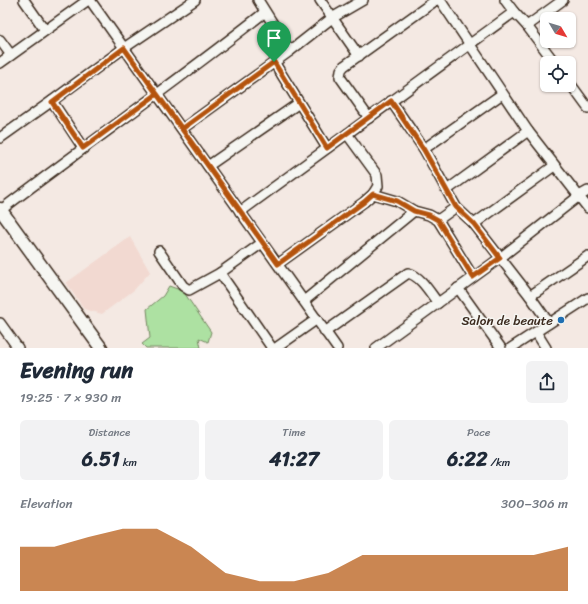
<!DOCTYPE html>
<meta charset="utf-8">
<style>
body{margin:0;font-family:Sriracha,sans-serif;background:#f2f2f3;color:#1f2937;height:100vh;display:flex;flex-direction:column;font-size:15px;white-space:nowrap}
*{box-sizing:border-box;margin:0}
p{font-size:13px;color:#747a83}
.icon{flex:none;width:22px;height:22px;fill:none;stroke:currentColor;stroke-width:2;stroke-linecap:round;stroke-linejoin:round}
.map{position:relative;height:348px;overflow:hidden}
.sheet{display:flex;flex-direction:column;background:#fff;flex:1}
.sheet>*{flex:none}
.needle{width:26px;rotate:128deg}
.buttons{position:absolute;left:540px;top:12px;display:grid;gap:8px}
.buttons a{display:grid;place-items:center;width:36px;height:36px;border-radius:6px;background:#fff;box-shadow:0 1px 3px #0004;font-size:20px}
.pin{position:absolute;display:grid;place-items:center;width:34px;height:34px;color:#fff;margin:-41px -17px;border-radius:50% 50% 50% 0;rotate:-45deg;box-shadow:0 0 4px #0007}
.pin .icon{rotate:45deg}
.round{display:grid;place-items:center;flex:none;width:42px;height:42px;border-radius:6px;background:#f2f2f3}
.summary{display:flex;align-items:center;justify-content:space-between;height:68px;padding:0 20px}
h1{font-size:22px;font-weight:700;line-height:30px}
.figures{display:grid;grid-template-columns:repeat(3,1fr);gap:6px;height:68px;padding:4px 20px}
.figures div{display:grid;align-content:center;border-radius:6px;background:#f2f2f3;text-align:center}
.figures b{font-size:20px;font-weight:700}
.figures small{font-size:11px;font-weight:400}
.figures p{font-size:11px}
.chart{height:112px;padding:8px 20px}
.chart p{display:flex;justify-content:space-between}
.chart svg{width:100%;height:72px;margin-top:4px;fill:#b45309;opacity:.7}
.map>svg:first-child{display:block}
.built{fill:#f2d9d1}
.green{fill:#ade1a2;stroke:#748660}
.lines{fill:none;stroke-linecap:round;stroke-linejoin:round}
.minor-casing{stroke:#3b2a1e;stroke-width:12}
.secondary-casing{stroke:#3b2a1e;stroke-width:15}
.minor{stroke:#f6f6f2;stroke-width:9}
.secondary{stroke:#f6f6f2;stroke-width:12}
.route-casing{stroke:#fff;stroke-width:8}
.route{stroke:#b45309;stroke-width:5}
.poi-dot{fill:#1f6fb2;stroke:#f6f6f2;stroke-width:1.5}
.labels{text-anchor:middle;dominant-baseline:central;stroke-width:3;stroke-linejoin:round;paint-order:stroke}
.poi-label{font-size:13px;fill:#3b2a1e;stroke:#f6f6f2;text-anchor:end}
</style>
<div class="map">
<svg width="588" height="348" viewBox="0 0 588 348">
<rect width="100%" height="100%" fill="#f4e9e3"/>
<filter id="ink" filterUnits="userSpaceOnUse"><feTurbulence type="fractalNoise" baseFrequency=".025" numOctaves="2"/><feDisplacementMap in="SourceGraphic" scale="8" xChannelSelector="R" yChannelSelector="G"/><feConvolveMatrix kernelMatrix="1 2 1 2 8 2 1 2 1" color-interpolation-filters="sRGB"/></filter>
<g filter="url(#ink)">
<path class="built" d="M130,237L150,272L134,290L102,314L84,309L66,283Z"/>
<path class="green" d="M169,286L183,291L211,332L208,342L199,338L201,348H146L142,344L150,338L147,309L163,296Z"/>
<g class="lines">
<defs>
<g id="minor">
<path d="M24,0L45,30"/>
<path d="M90,0L337,348"/>
<path d="M258,0L290,51"/>
<path d="M320,0L359,56"/>
<path d="M440,0L528,131L588,208"/>
<path d="M505,0L514,12L527,26L555,63"/>
<path d="M527,26L563,0"/>
<path d="M0,40L11,55"/>
<path d="M274,62L327,148"/>
<path d="M0,63L88,0"/>
<path d="M569,82L588,108"/>
<path d="M52,101L83,148"/>
<path d="M391,101L424,149L456,207L474,224L530,296L549,323"/>
<path d="M369,118L340,77L341,70L344,66L436,0"/>
<path d="M182,129L290,51L332,18L363,0"/>
<path d="M0,138L52,101L124,48L195,0"/>
<path d="M424,149L502,94"/>
<path d="M208,166L299,103"/>
<path d="M447,190L528,131"/>
<path d="M373,194L397,201L414,211L429,215L438,220L473,277"/>
<path d="M1,210C89,143 179,80 265,12"/>
<path d="M240,212L514,12"/>
<path d="M438,220L456,207"/>
<path d="M474,224L554,166"/>
<path d="M159,251L183,286L189,290L220,273L262,243"/>
<path d="M278,264L364,202L373,194L378,186L377,175L347,134"/>
<path d="M220,273L272,348"/>
<path d="M458,288L501,348"/>
<path d="M530,296L588,256"/>
<path d="M304,301L414,211"/>
<path d="M0,323L18,348"/>
<path d="M325,332L408,273C421,276 430,293 438,303"/>
<path d="M536,332L546,348"/>
<path d="M276,348L317,319"/>
<path d="M376,348L500,258L579,196L588,191"/>
<path d="M511,348L588,298"/>
</g>
<path id="secondary" d="M0,209L101,348"/>
</defs>
<use href="#minor" class="minor-casing"/>
<use href="#secondary" class="secondary-casing"/>
<use href="#minor" class="minor"/>
<use href="#secondary" class="secondary"/>
</g>
</g>
<g class="lines" filter="url(#ink)">
<defs>
<path id="route" d="M274,62L182,129L124,48L52,102L83,148L157,94L278,264L364,202L373,194L397,201L414,211L429,215L438,220L473,277L500,258L474,224L456,207L424,150L391,101L327,148L274,62"/>
</defs>
<use href="#route" class="route-casing"/>
<use href="#route" class="route"/>
</g>
<circle class="poi-dot" cx="561" cy="320" r="4"/>
<g class="labels">
<g class="poi-label">
<text x="553" y="320">Salon de beaute</text>
</g>
</g>
</svg>
<div class="buttons">
<a><svg class="needle" viewBox="-14 -14 28 28"><path d="M0-13l5 13h-10z" fill="#e53935"/><path d="M0 13l5-13h-10z" fill="#747a83"/></svg></a>
<a><svg class="icon" aria-label="locate" viewBox="0 0 24 24"><circle cx="12" cy="12" r="6"/><path d="M12 2v4M12 18v4M2 12h4M18 12h4"/></svg></a>
</div>
<div class="pin" style="left:274px;top:62px;background:#1e9e55"><svg class="icon" aria-label="arrive" viewBox="0 0 24 24"><path d="M6 21V4h12l-3 4 3 4H6"/></svg></div>
</div>
<section class="sheet">
<div class="summary"><div><h1>Evening run</h1><p>19:25 · 7 × 930 m</p></div><a class="round"><svg class="icon" aria-label="share" viewBox="0 0 24 24"><path d="M12 15V3M7 8l5-5 5 5M5 13v7h14v-7"/></svg></a></div>
<div class="figures">
<div><p>Distance</p><b>6.51<small> km</small></b></div>
<div><p>Time</p><b>41:27</b></div>
<div><p>Pace</p><b>6:22<small> /km</small></b></div>
</div>
<div class="chart"><p><span>Elevation</span>300–306 m</p>
<svg viewBox="0 0 160 44" preserveAspectRatio="none"><path d="M0 44V17L10 17L20 11L30 6L40 6L50 17L60 33L70 38L80 38L90 33L100 22L110 22L120 22L130 22L140 22L150 22L160 17V44z"/></svg>
</div>
</section>
